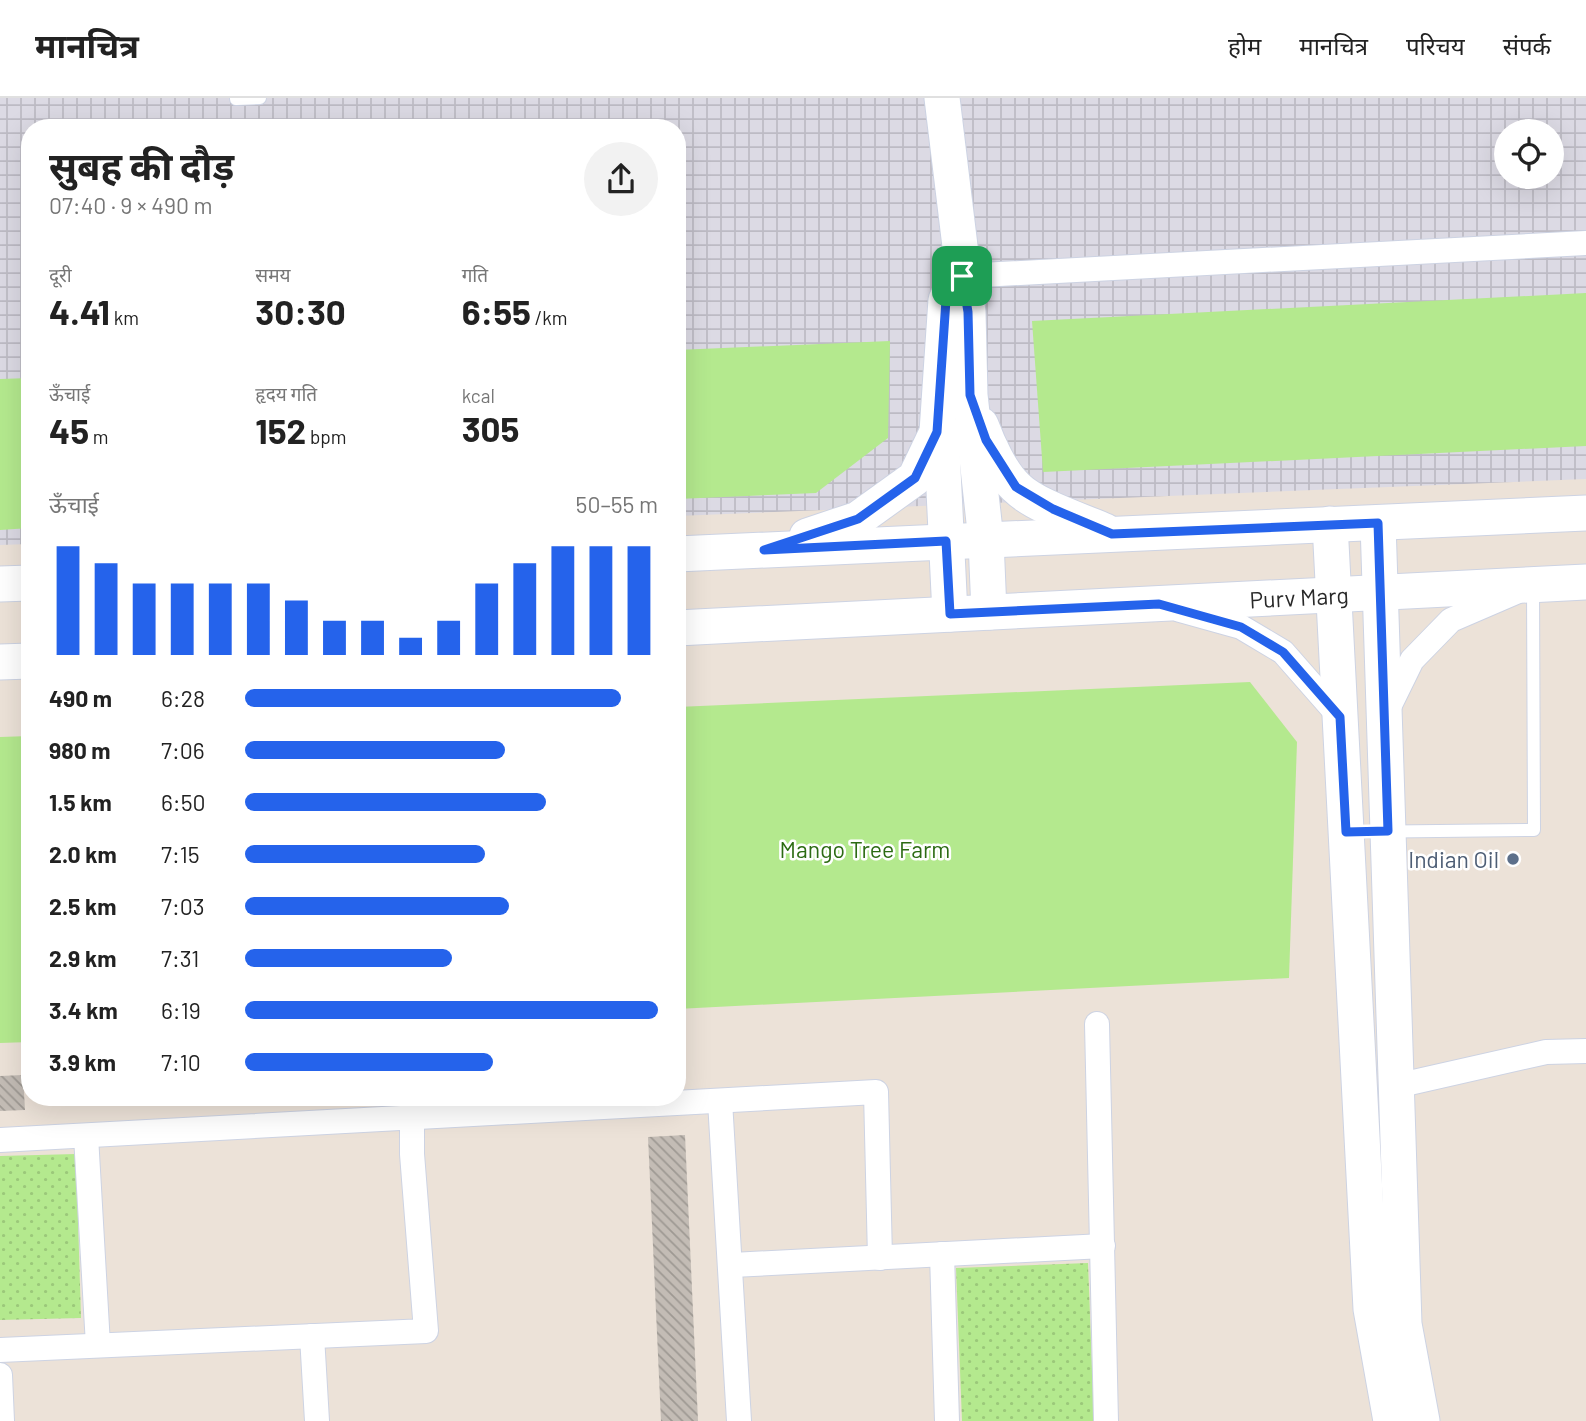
<!DOCTYPE html>
<html lang="hi">
<meta charset="utf-8">
<style>
body{margin:0;font-family:Barlow,"Noto Sans Devanagari",sans-serif;background:#f2f2f2;color:#222;height:100vh;display:flex;flex-direction:column;font-size:26px;white-space:nowrap}
*{box-sizing:border-box;margin:0}
p{font-size:23px;color:#767676}
.icon{flex:none;width:38px;height:38px;fill:none;stroke:currentColor;stroke-width:2;stroke-linecap:round;stroke-linejoin:round}
.map{position:relative;flex:1;overflow:hidden}
.sheet{position:absolute;left:21px;top:21px;width:665px;height:987px;display:flex;flex-direction:column;background:#fff;border-radius:28px;box-shadow:0 7px 28px #0002}
.sheet>*{flex:none}
.fabs{position:absolute;left:1494px;top:21px;display:grid;gap:14px}
.fabs a{display:grid;place-items:center;width:70px;height:70px;border-radius:50%;background:#fff;box-shadow:0 7px 28px #0002;font-size:35px}
.pin{position:absolute;display:grid;place-items:center;width:60px;height:60px;color:#fff;margin:-30px;border-radius:14px;box-shadow:0 4px 10px #0006}
.round{display:grid;place-items:center;flex:none;width:74px;height:74px;border-radius:37px;background:#f2f2f2}
.head{display:flex;align-items:center;justify-content:space-between;height:119px;padding:0 28px}
h1{font-size:38px;font-weight:700;line-height:52px}
.stats{display:grid;grid-template-columns:repeat(3,1fr);gap:10px;height:119px;padding:7px 28px}
.stats div{display:grid;align-content:center}
.stats b{font-size:35px;font-weight:700}
.stats small{font-size:19px;font-weight:400}
.stats p{font-size:19px}
.chart{height:196px;padding:14px 28px}
.chart p{display:flex;justify-content:space-between}
.chart svg{width:100%;height:126px;margin-top:7px;stroke:#2563eb;stroke-width:6}
ul{padding:0 28px;list-style:none;font-size:23px}
li{display:grid;grid-template-columns:112px 84px 1fr;align-items:center;height:52px}
li i{height:18px;border-radius:9px;background:#2563eb}
header{display:flex;align-items:center;gap:42px;box-sizing:border-box;height:98px;padding:0 35px;background:#fff;border-bottom:2px solid #e0e0e0}
header strong{font-size:33px}
nav{display:flex;gap:38px;margin-inline-start:auto;font-size:24px}
.map>svg:first-child{display:block}
.industrial{fill:url(#industrial-grid);fill-rule:evenodd}
.grass{fill:url(#grass-dots)}
.garden{fill:#b4e98e}
.building{fill:url(#building-back-hatch)}
.lines{fill:none;stroke-linecap:round;stroke-linejoin:round}
.lane-casing{stroke:#cdd3e3;stroke-width:14}
.street-casing{stroke:#cdd3e3;stroke-width:26}
.secondary-casing{stroke:#cdd3e3;stroke-width:37}
.lane{stroke:#fff;stroke-width:12}
.street{stroke:#fff;stroke-width:24}
.secondary{stroke:#fff;stroke-width:35}
.route-casing{stroke:#fff;stroke-width:14}
.route{stroke:#2563eb;stroke-width:9}
.service-dot{fill:#5c6f8a;stroke:#fff;stroke-width:2.5}
.labels{text-anchor:middle;dominant-baseline:central;stroke-width:5;stroke-linejoin:round;paint-order:stroke}
.street-label{font-size:23px;fill:#282828;stroke:#fff}
.park-label{font-size:23px;fill:#2c6b13;stroke:#fff}
.service-label{font-size:23px;fill:#4e5e75;stroke:#fff;text-anchor:end}
</style>
<header>
<strong>मानचित्र</strong>
<nav><a>होम</a><a>मानचित्र</a><a>परिचय</a><a>संपर्क</a></nav>
</header>
<div class="map">
<svg width="1586" height="1323" viewBox="0 0 1586 1323">
<defs>
<pattern id="industrial-grid" width="8" height="8" patternUnits="userSpaceOnUse" patternTransform="scale(1.75)"><rect width="8" height="8" fill="#dcdae4"/><path d="M0 4h8M4 0v8" fill="none" stroke="#bdbbc4"/></pattern>
<pattern id="grass-dots" width="8" height="8" patternUnits="userSpaceOnUse" patternTransform="scale(1.75)"><rect width="8" height="8" fill="#b4e98e"/><path d="M2 2h.1M6 6h.1" fill="none" stroke="#9bc87a" stroke-width="1.8" stroke-linecap="round"/></pattern>
<pattern id="building-back-hatch" width="6" height="6" patternUnits="userSpaceOnUse" patternTransform="scale(1.75)"><rect width="6" height="6" fill="#c3bcb5"/><path d="M-1 5l2 2M0 0l6 6M5-1l2 2" fill="none" stroke="#9e9993"/></pattern>
</defs>
<rect width="100%" height="100%" fill="#ece2d8"/>
<path class="industrial" d="M0,0H1586V381L677,418V30H30V446L0,447ZM1507,33H1552V79H1507Z"/>
<g class="grass">
<path d="M76,1056L81,1220L0,1222V1058Z"/>
<path d="M1088,1165L1094,1323H962L956,1170Z"/>
</g>
<g class="garden">
<path d="M1586,195V348L1043,374L1032,223Z"/>
<path d="M890,243L888,340L816,395L677,401V252Z"/>
<path d="M30,280V430L0,432V281Z"/>
<path d="M1250,584L1297,644L1289,880L677,911V609Z"/>
<path d="M30,638V944L0,945V639Z"/>
</g>
<g class="building">
<path d="M23,977L25,1012L0,1013V978Z"/>
<path d="M685,1037L698,1323H661L648,1039Z"/>
</g>
<g class="lines">
<defs>
<g id="lane">
<path d="M236,1L260,0"/>
<path d="M1349,734L1534,732L1533,487"/>
</g>
<g id="street">
<path d="M962,178L1586,145"/>
<path d="M1180,512L1241,529L1283,554L1340,619"/>
<path d="M1387,613L1412,562L1451,522L1516,494"/>
<path d="M1097,926L1106,1323"/>
<path d="M1396,988L1546,954L1586,953"/>
<path d="M720,1003L739,1323"/>
<path d="M86,1038L98,1247"/>
<path d="M0,1042L876,994L880,1160"/>
<path d="M942,1156L947,1323"/>
<path d="M732,1167L1103,1148"/>
<path d="M312,1238L317,1323"/>
<path d="M0,1252L426,1233L412,1056V1021"/>
<path d="M0,1277L2,1323"/>
</g>
<g id="secondary">
<path d="M942,0L968,214L970,297L986,442L989,514"/>
<path d="M981,327C988,346 1001,375 1016,389C1035,408 1080,422 1105,433"/>
<path d="M941,331L950,516"/>
<path d="M1378,425L1404,1226L1422,1323"/>
<path d="M1330,426L1371,1211L1391,1323"/>
<path d="M807,438L858,421L915,380L937,334L946,202L956,187"/>
<path d="M677,456L1586,415"/>
<path d="M0,486L30,485"/>
<path d="M677,530L1586,484"/>
<path d="M0,564L30,563"/>
</g>
</defs>
<use href="#lane" class="lane-casing"/>
<use href="#street" class="street-casing"/>
<use href="#secondary" class="secondary-casing"/>
<use href="#lane" class="lane"/>
<use href="#street" class="street"/>
<use href="#secondary" class="secondary"/>
</g>
<g class="lines">
<defs>
<path id="route" d="M962,178L968,214L970,297L986,342L1016,389L1053,411L1112,436L1378,425L1388,733L1346,734L1340,619L1283,554L1241,529L1159,506L950,516L946,443L764,452L858,421L915,380L937,334L946,202Z"/>
</defs>
<use href="#route" class="route-casing"/>
<use href="#route" class="route"/>
</g>
<circle class="service-dot" cx="1513" cy="761" r="7"/>
<g class="labels">
<g class="street-label">
<text transform="translate(1299 499) rotate(-3)">Purv Marg</text>
</g>
<g class="park-label">
<text x="865" y="751">Mango Tree Farm</text>
</g>
<g class="service-label">
<text x="1499" y="761">Indian Oil</text>
</g>
</g>
</svg>
<div class="fabs">
<a><svg class="icon" aria-label="locate" viewBox="0 0 24 24"><circle cx="12" cy="12" r="6"/><path d="M12 2v4M12 18v4M2 12h4M18 12h4"/></svg></a>
</div>
<div class="pin" style="left:962px;top:178px;background:#1e9e55"><svg class="icon" aria-label="arrive" viewBox="0 0 24 24"><path d="M6 21V4h12l-3 4 3 4H6"/></svg></div>
<section class="sheet">
<div class="head"><div><h1>सुबह की दौड़</h1><p>07:40 · 9 × 490 m</p></div><a class="round"><svg class="icon" aria-label="share" viewBox="0 0 24 24"><path d="M12 15V3M7 8l5-5 5 5M5 13v7h14v-7"/></svg></a></div>
<div class="stats">
<div><p>दूरी</p><b>4.41<small> km</small></b></div>
<div><p>समय</p><b>30:30</b></div>
<div><p>गति</p><b>6:55<small> /km</small></b></div>
</div>
<div class="stats">
<div><p>ऊँचाई</p><b>45<small> m</small></b></div>
<div><p>हृदय गति</p><b>152<small> bpm</small></b></div>
<div><p>kcal</p><b>305</b></div>
</div>
<div class="chart"><p><span>ऊँचाई</span>50–55 m</p>
<svg viewBox="0 0 160 44" preserveAspectRatio="none"><path d="M5 44V6M15 44V12M25 44V19M35 44V19M45 44V19M55 44V19M65 44V25M75 44V32M85 44V32M95 44V38M105 44V32M115 44V19M125 44V12M135 44V6M145 44V6M155 44V6"/></svg>
</div>
<ul>
<li><b>490 m</b>6:28<i style="width:91%"></i></li>
<li><b>980 m</b>7:06<i style="width:63%"></i></li>
<li><b>1.5 km</b>6:50<i style="width:73%"></i></li>
<li><b>2.0 km</b>7:15<i style="width:58%"></i></li>
<li><b>2.5 km</b>7:03<i style="width:64%"></i></li>
<li><b>2.9 km</b>7:31<i style="width:50%"></i></li>
<li><b>3.4 km</b>6:19<i style="width:100%"></i></li>
<li><b>3.9 km</b>7:10<i style="width:60%"></i></li>
</ul>
</section>
</div>
